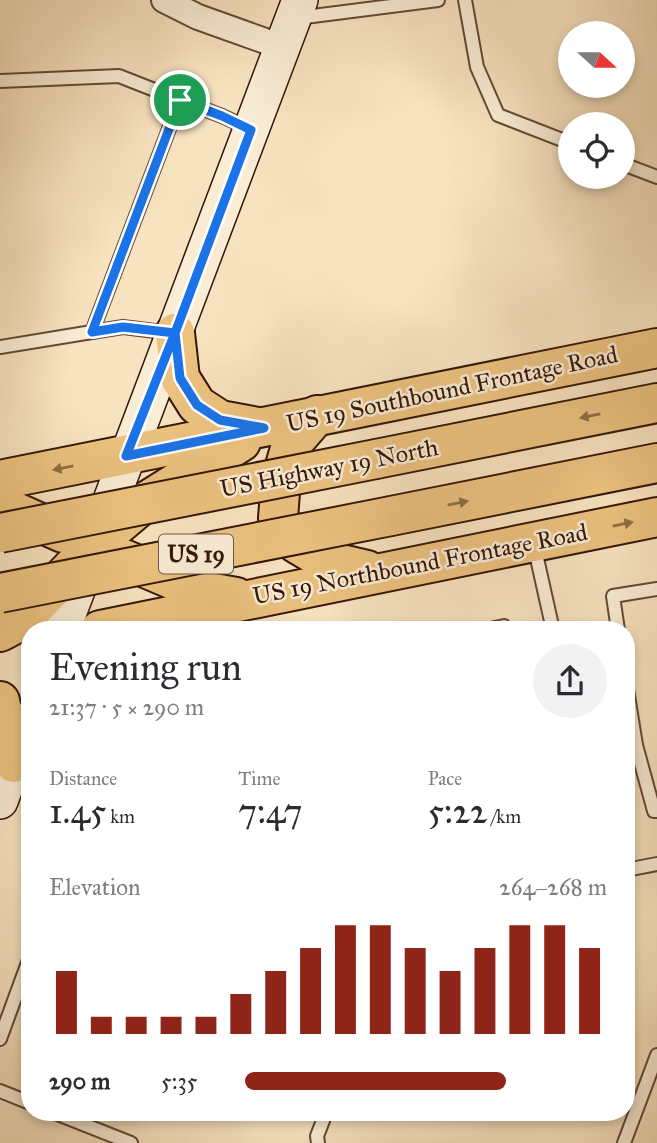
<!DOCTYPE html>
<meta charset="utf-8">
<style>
body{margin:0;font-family:"IM FELL Great Primer",serif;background:#f2f2f3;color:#2b2b33;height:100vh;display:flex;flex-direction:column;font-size:26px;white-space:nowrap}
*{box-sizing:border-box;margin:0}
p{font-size:23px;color:#7c7c81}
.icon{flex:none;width:38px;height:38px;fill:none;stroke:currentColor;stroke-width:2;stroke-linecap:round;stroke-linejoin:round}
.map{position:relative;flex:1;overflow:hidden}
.sheet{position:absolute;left:21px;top:621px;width:614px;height:500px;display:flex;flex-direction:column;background:#fff;border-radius:28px;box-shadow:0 4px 10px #0003}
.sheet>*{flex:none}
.needle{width:46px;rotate:111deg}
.buttons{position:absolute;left:558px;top:21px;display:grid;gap:14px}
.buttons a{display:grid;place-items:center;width:77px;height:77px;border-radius:50%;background:#fff;box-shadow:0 4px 10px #0003;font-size:35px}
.pin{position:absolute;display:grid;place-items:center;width:60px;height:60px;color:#fff;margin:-30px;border:4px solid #fff;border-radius:50%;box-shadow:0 2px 7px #0007}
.round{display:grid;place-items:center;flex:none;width:74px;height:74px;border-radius:37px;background:#f2f2f3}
.overview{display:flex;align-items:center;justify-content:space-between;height:119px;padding:0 28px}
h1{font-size:38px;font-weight:600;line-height:52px}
.figures{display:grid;grid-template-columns:repeat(3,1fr);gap:10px;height:119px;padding:7px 28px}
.figures div{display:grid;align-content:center}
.figures b{font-size:35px;font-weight:600}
.figures small{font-size:19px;font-weight:400}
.figures p{font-size:19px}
.chart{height:196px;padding:14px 28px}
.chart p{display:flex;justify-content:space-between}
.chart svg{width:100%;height:126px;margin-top:7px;stroke:#8f2418;stroke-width:6}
ul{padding:0 28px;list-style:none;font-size:23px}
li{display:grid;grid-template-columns:112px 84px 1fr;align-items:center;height:52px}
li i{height:18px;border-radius:9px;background:#8f2418}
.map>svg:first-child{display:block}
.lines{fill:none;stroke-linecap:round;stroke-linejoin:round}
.lane-casing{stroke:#654936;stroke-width:16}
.street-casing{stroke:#654936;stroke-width:28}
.secondary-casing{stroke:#341608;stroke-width:38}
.primary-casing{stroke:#341608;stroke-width:42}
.highway-casing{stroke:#341608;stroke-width:42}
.lane{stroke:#faedd6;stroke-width:12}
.street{stroke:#faedd6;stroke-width:24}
.secondary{stroke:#faedd6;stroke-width:35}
.primary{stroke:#ecc280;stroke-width:38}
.highway{stroke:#ecc280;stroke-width:38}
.highway-bridge-casing{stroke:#341608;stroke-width:42;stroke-linecap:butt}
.highway-bridge{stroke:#ecc280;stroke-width:38}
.oneway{fill:#906c44}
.route-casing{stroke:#fff;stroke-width:14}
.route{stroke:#1a73e8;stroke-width:9}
.labels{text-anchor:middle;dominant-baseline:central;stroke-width:5;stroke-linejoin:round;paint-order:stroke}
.shield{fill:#faedd6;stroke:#6f5646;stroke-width:2}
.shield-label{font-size:23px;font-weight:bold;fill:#341608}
.street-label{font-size:24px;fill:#341608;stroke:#faedd6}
</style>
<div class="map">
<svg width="657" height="1143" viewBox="0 0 657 1143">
<rect width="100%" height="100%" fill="#f8e3c0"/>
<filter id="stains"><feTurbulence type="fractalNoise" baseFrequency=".00286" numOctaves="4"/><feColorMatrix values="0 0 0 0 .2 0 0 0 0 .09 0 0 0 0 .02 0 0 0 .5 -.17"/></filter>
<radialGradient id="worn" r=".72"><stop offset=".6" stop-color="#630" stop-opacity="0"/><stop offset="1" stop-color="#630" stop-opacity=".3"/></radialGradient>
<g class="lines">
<defs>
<g id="lane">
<path d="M465,0L477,67L498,115L570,143"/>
<path d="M297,18L438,0"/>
<path d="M0,81L119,76L180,100"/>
<path d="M623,164L657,177"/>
<path d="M92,332L123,327L171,333"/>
<path d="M0,347L92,332L180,100L222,116L250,129"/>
<path d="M534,545L553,630"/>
<path d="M485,630L504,626L505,630"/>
<path d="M618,630L613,596L657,589"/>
<path d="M626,683L636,745L626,746"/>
<path d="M636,745L654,811H657"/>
<path d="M626,870L657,864"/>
<path d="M0,1039L30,957"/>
<path d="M0,1091L30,1103"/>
<path d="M55,1113L131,1143"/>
<path d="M318,1143L317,1136L326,1113"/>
<path d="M624,1143L657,1055"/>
</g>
<path id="street" d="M164,0L198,17L282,47"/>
<g id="secondary">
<path d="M62,630L300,0"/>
<path d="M0,801L30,719"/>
</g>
<g id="primary">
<path d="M175,333L180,378L197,405L220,420L258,427"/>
<path d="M317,415L291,445L281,480L278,518L297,544L324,560L367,570"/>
<path d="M0,480L657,348"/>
<path d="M0,505L63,533"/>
<path d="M124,559L197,590L236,597"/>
<path d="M100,630L657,517"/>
<path d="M0,632L21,621L93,546L145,502L241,442"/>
<path d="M0,701L14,763"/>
</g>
<g id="highway">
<path d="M376,459L657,403"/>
<path d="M391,516L657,463"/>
</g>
</defs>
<use href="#lane" class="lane-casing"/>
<use href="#street" class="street-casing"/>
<use href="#secondary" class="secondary-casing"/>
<use href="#primary" class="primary-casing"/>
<use href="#highway" class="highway-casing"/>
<use href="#lane" class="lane"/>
<use href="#street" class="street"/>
<use href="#secondary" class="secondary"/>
<use href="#primary" class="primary"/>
<use href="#highway" class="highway"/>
<defs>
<g id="highway-bridge">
<path d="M0,533L376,459"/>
<path d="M0,593L391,516"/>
</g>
</defs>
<use href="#highway-bridge" class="highway-bridge-casing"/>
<use href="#highway-bridge" class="highway-bridge"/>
</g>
<defs><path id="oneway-solid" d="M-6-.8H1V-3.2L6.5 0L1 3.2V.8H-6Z" transform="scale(1.75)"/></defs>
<g class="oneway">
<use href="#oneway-solid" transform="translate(590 416) rotate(169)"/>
<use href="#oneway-solid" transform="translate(63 468) rotate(169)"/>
<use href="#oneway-solid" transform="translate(458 503) rotate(-11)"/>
<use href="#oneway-solid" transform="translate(623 524) rotate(-11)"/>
</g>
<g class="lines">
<defs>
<path id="route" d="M180,100L92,332L123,327L175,333L180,378L197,405L220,420L264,428L126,456L175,333L251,130L222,116L180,100"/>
</defs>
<use href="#route" class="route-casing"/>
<use href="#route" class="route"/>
</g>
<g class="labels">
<rect class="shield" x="159" y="534.5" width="74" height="39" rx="5"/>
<g class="shield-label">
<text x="196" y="554">US 19</text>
</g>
<g class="street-label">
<text transform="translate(452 389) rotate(-12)">US 19 Southbound Frontage Road</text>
<text transform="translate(329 468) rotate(-11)">US Highway 19 North</text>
<text transform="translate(420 564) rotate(-11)">US 19 Northbound Frontage Road</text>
</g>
</g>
<rect width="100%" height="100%" filter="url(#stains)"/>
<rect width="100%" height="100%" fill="url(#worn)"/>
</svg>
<div class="buttons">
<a><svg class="needle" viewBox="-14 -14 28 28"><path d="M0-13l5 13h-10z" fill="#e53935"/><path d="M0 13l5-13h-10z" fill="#7c7c81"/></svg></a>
<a><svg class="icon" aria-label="locate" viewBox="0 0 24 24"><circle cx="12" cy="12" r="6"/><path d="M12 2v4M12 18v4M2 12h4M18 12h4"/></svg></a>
</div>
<div class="pin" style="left:180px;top:100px;background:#1e9e55"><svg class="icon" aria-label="arrive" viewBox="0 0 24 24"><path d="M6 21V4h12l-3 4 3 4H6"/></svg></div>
<section class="sheet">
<div class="overview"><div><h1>Evening run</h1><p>21:37 · 5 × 290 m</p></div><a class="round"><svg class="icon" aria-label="share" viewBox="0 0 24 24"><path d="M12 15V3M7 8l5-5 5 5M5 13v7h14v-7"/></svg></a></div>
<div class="figures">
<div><p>Distance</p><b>1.45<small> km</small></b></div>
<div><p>Time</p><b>7:47</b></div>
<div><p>Pace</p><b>5:22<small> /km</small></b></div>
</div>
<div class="chart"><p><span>Elevation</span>264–268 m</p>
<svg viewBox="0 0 160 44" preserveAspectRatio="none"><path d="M5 44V22M15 44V38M25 44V38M35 44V38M45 44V38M55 44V30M65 44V22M75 44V14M85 44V6M95 44V6M105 44V14M115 44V22M125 44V14M135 44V6M145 44V6M155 44V14"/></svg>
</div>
<ul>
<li><b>290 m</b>5:35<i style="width:72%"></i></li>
</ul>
</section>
</div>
